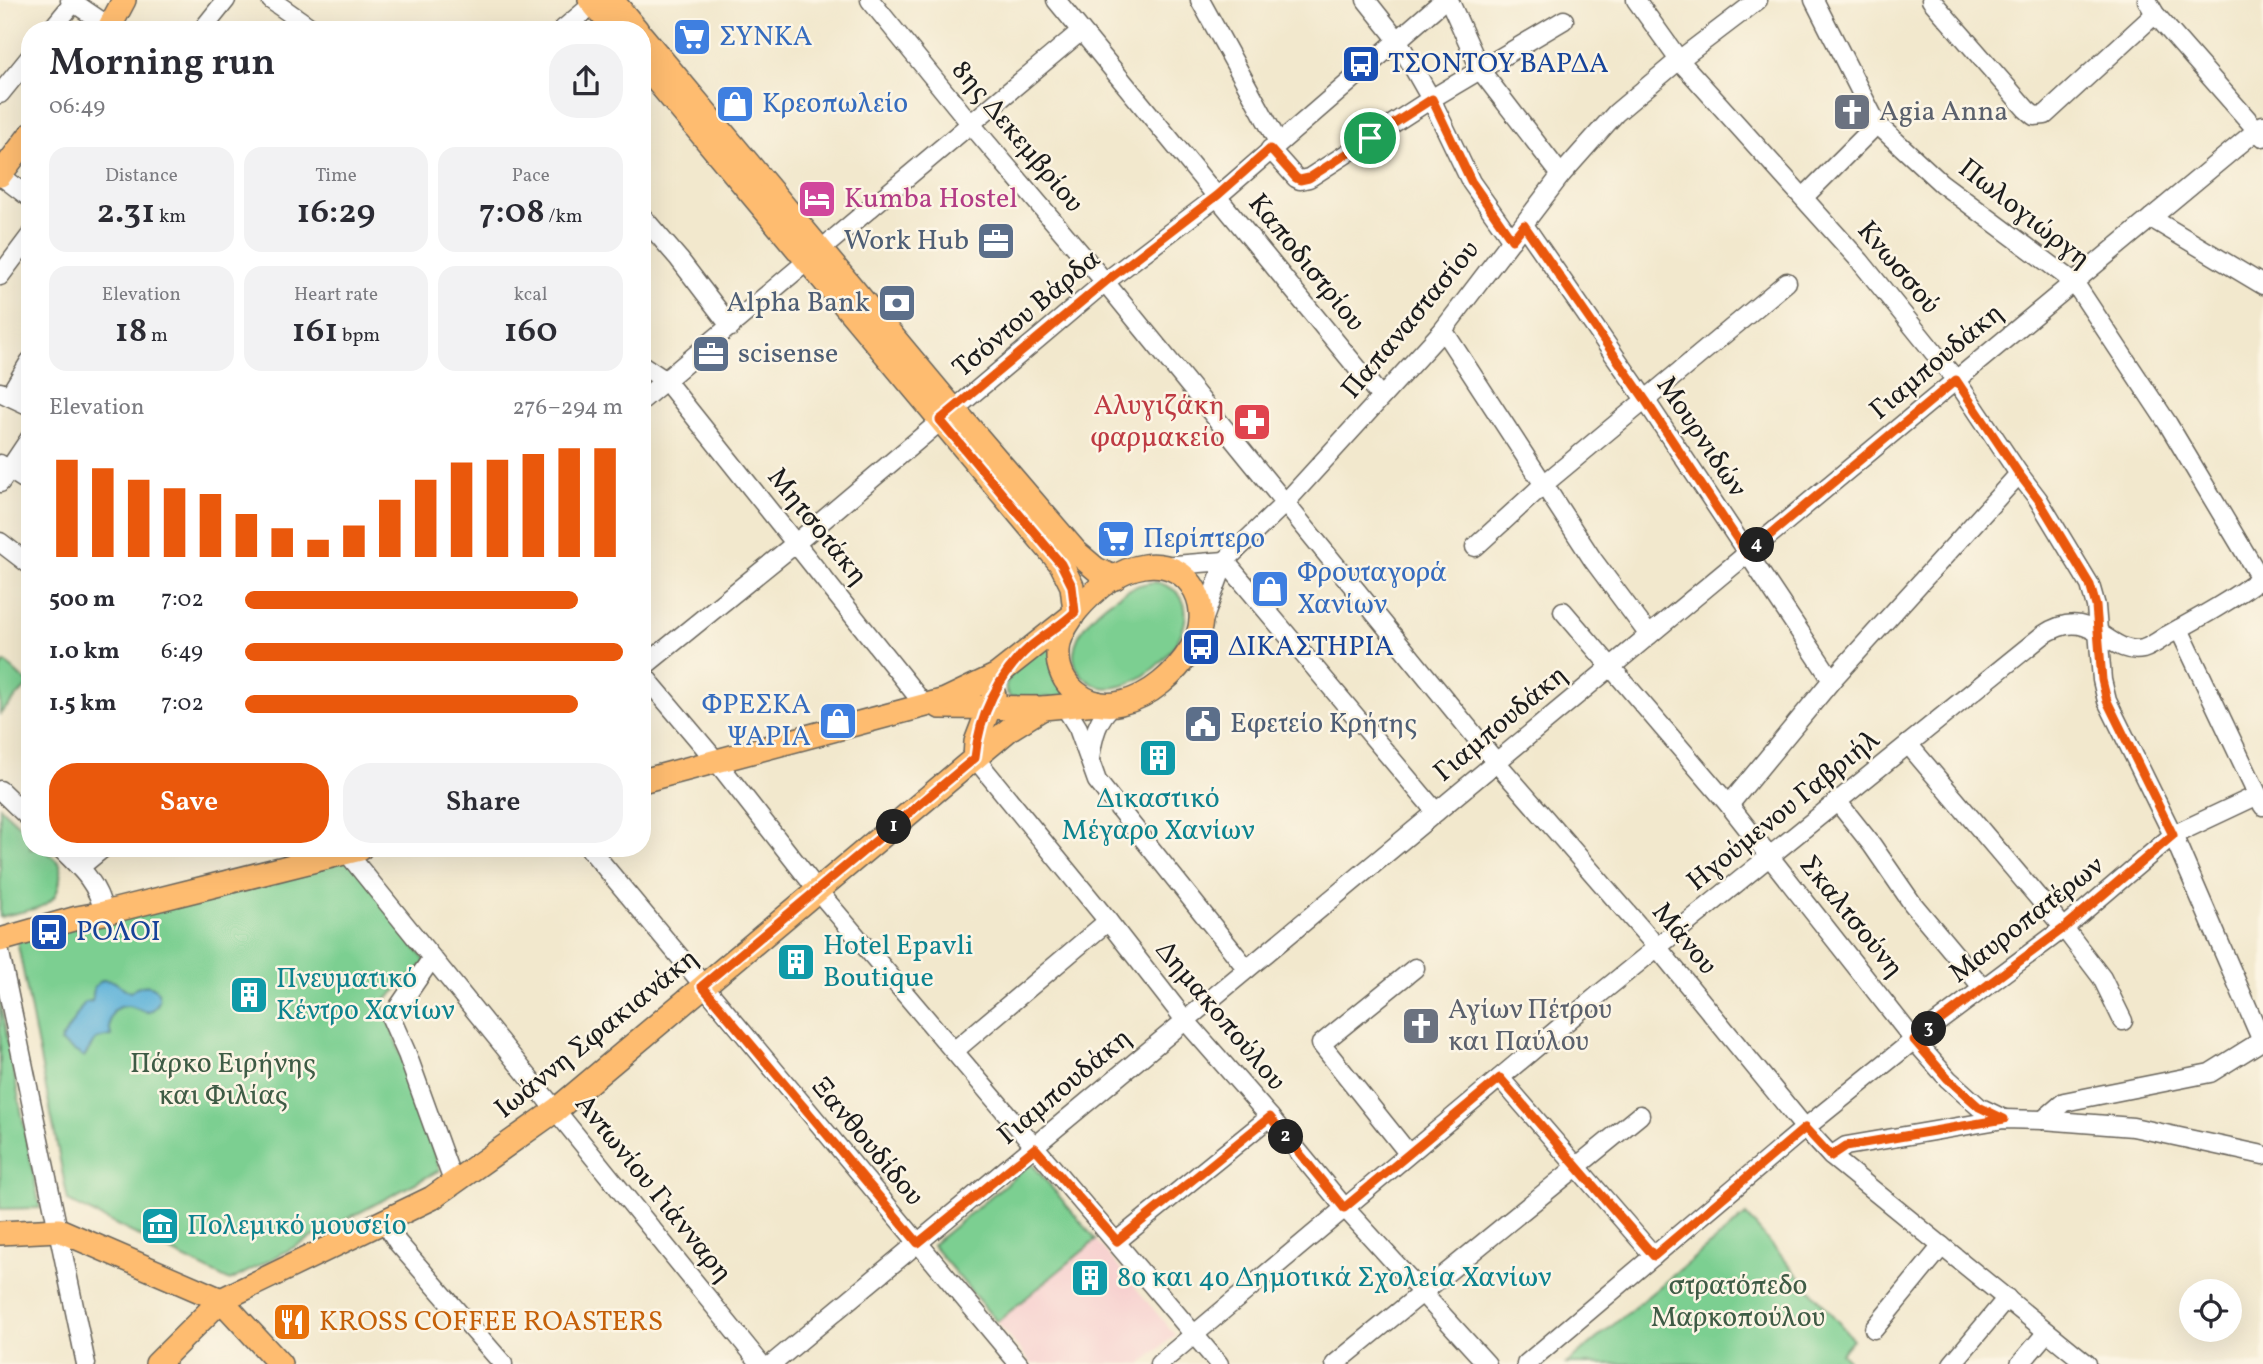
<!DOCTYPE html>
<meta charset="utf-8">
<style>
body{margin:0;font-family:Vollkorn,serif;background:#f2f2f3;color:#2b2b33;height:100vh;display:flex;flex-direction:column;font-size:26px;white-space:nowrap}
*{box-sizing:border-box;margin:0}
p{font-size:23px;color:#7c7c81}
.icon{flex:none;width:38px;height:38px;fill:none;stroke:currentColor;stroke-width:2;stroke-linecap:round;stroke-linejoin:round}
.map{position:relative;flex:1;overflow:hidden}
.panel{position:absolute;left:21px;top:21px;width:630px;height:836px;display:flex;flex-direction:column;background:#fff;border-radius:28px;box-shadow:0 7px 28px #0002}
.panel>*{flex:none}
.buttons{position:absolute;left:2179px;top:1279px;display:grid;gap:14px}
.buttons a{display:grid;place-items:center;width:63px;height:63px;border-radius:50%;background:#fff;box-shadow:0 7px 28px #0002;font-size:35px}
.pin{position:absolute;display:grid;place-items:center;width:60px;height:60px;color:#fff;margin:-30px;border:4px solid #fff;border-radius:50%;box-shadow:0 2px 7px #0007}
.km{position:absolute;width:35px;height:35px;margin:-18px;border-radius:50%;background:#222;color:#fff;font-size:19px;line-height:35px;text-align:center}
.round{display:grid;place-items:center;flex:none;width:74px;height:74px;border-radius:28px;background:#f2f2f3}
.overview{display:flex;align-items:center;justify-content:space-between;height:119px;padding:0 28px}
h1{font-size:38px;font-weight:600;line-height:52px}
.stats{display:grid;grid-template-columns:repeat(3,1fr);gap:10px;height:119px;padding:7px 28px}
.stats div{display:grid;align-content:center;border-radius:18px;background:#f2f2f3;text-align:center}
.stats b{font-size:35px;font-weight:600}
.stats small{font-size:19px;font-weight:400}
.stats p{font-size:19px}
.chart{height:196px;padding:14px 28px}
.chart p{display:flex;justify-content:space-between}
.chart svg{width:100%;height:126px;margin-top:7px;stroke:#ea580c;stroke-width:6}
.primary-button{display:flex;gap:14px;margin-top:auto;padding:14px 28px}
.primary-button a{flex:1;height:80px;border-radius:28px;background:#ea580c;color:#fff;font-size:28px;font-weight:600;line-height:80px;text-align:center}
.primary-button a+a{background:#f2f2f3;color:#2b2b33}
ul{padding:0 28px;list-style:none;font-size:23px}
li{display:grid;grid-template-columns:112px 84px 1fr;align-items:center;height:52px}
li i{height:18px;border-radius:9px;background:#ea580c}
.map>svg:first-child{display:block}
.built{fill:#f7d0cf}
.green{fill:#7ccf91;stroke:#4c7656;stroke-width:2}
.water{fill:#5db2d9;stroke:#3c677a;stroke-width:2}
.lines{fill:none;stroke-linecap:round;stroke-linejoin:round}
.minor-casing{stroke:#67635a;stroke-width:21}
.major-casing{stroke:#67635a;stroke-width:26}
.minor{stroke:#fff;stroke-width:18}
.major{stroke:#febc70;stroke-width:23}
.route-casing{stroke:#fff;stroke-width:14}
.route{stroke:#ea580c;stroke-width:9}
.labels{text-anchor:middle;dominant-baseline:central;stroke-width:5;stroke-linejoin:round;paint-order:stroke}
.shop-label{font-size:28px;fill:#366cbe;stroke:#fcf5e5;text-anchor:start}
.transit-label{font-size:28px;fill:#164399;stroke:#fcf5e5;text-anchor:start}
.worship-label{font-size:28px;fill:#5b616d;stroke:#fcf5e5;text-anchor:start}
.street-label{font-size:28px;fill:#1c1c1c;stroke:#fcf5e5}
.hotel-label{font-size:28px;fill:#b23c85;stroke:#fcf5e5;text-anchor:start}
.service-label{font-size:28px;fill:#4e5e75;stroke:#fcf5e5;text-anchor:end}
.health-label{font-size:28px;fill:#be3a42;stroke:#fcf5e5;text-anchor:end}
.culture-label{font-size:28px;fill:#0d838f;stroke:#fcf5e5;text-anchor:start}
.park-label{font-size:28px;fill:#3e5b45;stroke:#fcf5e5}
.food-label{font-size:28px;fill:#c56008;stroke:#fcf5e5;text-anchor:start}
</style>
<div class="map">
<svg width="2263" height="1364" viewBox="0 0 2263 1364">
<rect width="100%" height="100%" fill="#fcf5e5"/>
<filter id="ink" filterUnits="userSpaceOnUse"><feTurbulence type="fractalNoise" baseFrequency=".0143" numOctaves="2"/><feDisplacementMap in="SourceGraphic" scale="14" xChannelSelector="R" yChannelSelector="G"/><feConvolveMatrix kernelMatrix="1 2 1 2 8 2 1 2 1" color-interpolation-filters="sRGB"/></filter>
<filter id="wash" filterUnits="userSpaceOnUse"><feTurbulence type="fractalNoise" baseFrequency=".00686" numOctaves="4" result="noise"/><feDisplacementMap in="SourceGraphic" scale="28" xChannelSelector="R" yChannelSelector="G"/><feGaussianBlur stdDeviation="1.57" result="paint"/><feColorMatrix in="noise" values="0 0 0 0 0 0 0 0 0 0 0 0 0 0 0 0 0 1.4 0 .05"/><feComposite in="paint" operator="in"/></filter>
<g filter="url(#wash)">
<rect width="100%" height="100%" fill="#f2e8cd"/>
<path class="built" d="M1096,1240L1175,1335L1141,1364H1032L997,1322Z"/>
<g class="green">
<path d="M1156,582C1235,602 1136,714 1090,682C1040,649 1118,582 1156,582Z"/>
<path d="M1050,639L1071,698L1010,697C1007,693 1005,691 1006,686C1007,673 1040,648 1050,639Z"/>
<path d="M5,662L29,684L0,714V668Z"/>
<path d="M0,807L30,835V849H44L60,864C64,911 37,907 0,917Z"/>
<path d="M349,857L426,962L383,1003L440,1170L230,1281L68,1201L17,940Z"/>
<path d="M0,1001L40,1208L0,1209Z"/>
<path d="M1031,1163L1096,1240L997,1322L932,1245Z"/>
<path d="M1746,1215L1853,1339L1841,1353L1852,1364H1566Z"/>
</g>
<path class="water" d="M102,980L113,981L130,992C154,973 171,1000 149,1012C141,1012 135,1006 127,1006C109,1006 108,1023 111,1036L96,1039L84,1057L60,1042L85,1002L92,1001L94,987Z"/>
</g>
<g filter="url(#ink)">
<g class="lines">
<defs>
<g id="minor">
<path d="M70,0L114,30"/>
<path d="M271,0L314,30"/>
<path d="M870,0L970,123L1105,282L1496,762L1657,947L1805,1128L1831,1156L2087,1364"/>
<path d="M1056,0L1381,397"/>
<path d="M1200,0L1278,142"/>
<path d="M1366,0L1397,39L1431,99L1471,182L1512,240"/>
<path d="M1449,0L1481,71L1561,175"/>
<path d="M1636,0L1679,60L1860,261L1956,380L2019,474L2038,499L2090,585L2096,606L2102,680L2107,701L2173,835L2262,1041"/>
<path d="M1814,0L1877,124L1941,183L2074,282L2168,424L2263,583"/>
<path d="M1931,0L2026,109L2034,116L2045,115L2155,14"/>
<path d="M2147,0L2155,14L2263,137"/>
<path d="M51,30L74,2"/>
<path d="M202,30L226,0"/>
<path d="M562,30L598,0"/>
<path d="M0,94L30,57"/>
<path d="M1270,149L1296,178L1300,180L1309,178L1431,99L1564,20"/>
<path d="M0,175L30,198"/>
<path d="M1804,197L1877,124"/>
<path d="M642,216L679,259L731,327"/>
<path d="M2151,218L2263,285"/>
<path d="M1524,225L1646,401L1832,680"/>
<path d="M0,276L30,236"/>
<path d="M1443,330L1593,560L1649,635"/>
<path d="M642,365L666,381L926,707"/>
<path d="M0,392L30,406"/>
<path d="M9,396L30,361"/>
<path d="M642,400L1081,31"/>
<path d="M0,464L30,483"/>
<path d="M0,483L30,438"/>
<path d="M0,542L30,565"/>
<path d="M1475,547L1543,485L1787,282"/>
<path d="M1225,561L1436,812"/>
<path d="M1162,566L1225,561"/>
<path d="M1563,611L1729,805L1914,1040L1948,1079L1979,1107L2004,1119"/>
<path d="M1203,621L1225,561L1285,503L1443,330L1561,175L1616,113L1679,60L1758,0"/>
<path d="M2179,629L2263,806"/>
<path d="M642,668L796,543L1105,282L1218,196L1444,0"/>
<path d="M642,673L717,762L818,891L1219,1364"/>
<path d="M1065,707L1078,728L1097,781L1247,969"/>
<path d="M1908,744L2064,928L2102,978L2123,1021"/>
<path d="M975,758L1108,921L1185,1020L1270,1117L1344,1207L1487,1364"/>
<path d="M1090,759C1093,737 1097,718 1114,704"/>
<path d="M0,790L30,819"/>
<path d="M1837,801L1872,845L1912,903L1983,988"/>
<path d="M1729,805L1832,680L2019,474"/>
<path d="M61,849C82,869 98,884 104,913"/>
<path d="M344,849L761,1364"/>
<path d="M590,849L1019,1364"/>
<path d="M80,867L102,849"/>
<path d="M0,953L86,1364"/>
<path d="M432,958L391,1018L407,1054L454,1184"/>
<path d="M954,1051L1108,921"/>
<path d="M1500,1078L1654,1256"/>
<path d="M2043,1120L2064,1102L2210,1073L2263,1040"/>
<path d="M1408,1153L1321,1044L1415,968"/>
<path d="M1831,1156L1846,1146L2004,1119L2043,1120L2133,1127L2263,1155"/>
<path d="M384,1221L398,1243L503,1364"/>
<path d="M1117,1241L1270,1117"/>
<path d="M1874,1329L1942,1246"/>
<path d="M772,1364L2263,125"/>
<path d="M1159,1364L1602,992L2043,635C2093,602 2107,657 2143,649C2150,647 2160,640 2166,636C2199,618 2234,599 2263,576"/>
<path d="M1335,1364L1640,1115"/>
<path d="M1526,1364L1805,1128L1914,1040L2064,928L2173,835L2258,795"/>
<path d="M1952,1364L2007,1298"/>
<path d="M2020,1364L2047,1332"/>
</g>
<g id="major">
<path d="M590,0L615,30"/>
<path d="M612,0L637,30"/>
<path d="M108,30L124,0"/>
<path d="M642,36L945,399L1076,552L1096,569L1115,578"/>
<path d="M642,63L1061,564L1072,586L1075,612"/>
<path d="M0,175L30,135"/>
<path d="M1072,617C1065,627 1058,638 1058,651C1056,685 1088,711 1121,703C1150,697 1176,673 1191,649C1216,611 1193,559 1144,566C1117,570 1092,592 1075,612"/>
<path d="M940,707L1043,708L1097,703"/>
<path d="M975,758L976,742L994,695"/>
<path d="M642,781L945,700L997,675L1073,615"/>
<path d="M0,940L77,918L104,913L360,849"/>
<path d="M0,1233L59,1230L221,1300L280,1364"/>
<path d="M157,1364L221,1300L432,1198L556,1110L975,758L1011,728L1043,708"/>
</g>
</defs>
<use href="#minor" class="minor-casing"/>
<use href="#major" class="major-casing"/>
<use href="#minor" class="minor"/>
<use href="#major" class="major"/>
</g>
</g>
<g class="lines" filter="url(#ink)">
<defs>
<path id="route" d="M1432,99L1471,181L1512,240L1524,225L1646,401L1747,554L1956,380L2019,474L2038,499L2090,585L2096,606L2102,680L2107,701L2173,835L2064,928L1914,1040L1948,1079L1979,1107L2004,1119L1846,1146L1831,1156L1805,1128L1654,1256L1500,1078L1344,1208L1270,1117L1117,1241L1035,1148L918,1243L702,986L975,758C979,716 999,673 1031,646C1045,634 1062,625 1075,612L1072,586L1061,564L940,420L1105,282L1218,195L1270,149L1296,178L1300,180L1309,178Z"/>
</defs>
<use href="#route" class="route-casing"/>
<use href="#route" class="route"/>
</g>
<defs>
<symbol id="supermarket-square" viewBox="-11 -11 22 22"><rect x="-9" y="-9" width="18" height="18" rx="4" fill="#3f7fe0" stroke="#fcf5e5"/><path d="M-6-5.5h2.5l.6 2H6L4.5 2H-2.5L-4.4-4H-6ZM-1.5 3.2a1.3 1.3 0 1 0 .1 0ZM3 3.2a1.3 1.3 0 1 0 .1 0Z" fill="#fff"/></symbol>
<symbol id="bus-square" viewBox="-11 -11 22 22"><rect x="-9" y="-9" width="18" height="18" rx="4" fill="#1a4fb4" stroke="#fcf5e5"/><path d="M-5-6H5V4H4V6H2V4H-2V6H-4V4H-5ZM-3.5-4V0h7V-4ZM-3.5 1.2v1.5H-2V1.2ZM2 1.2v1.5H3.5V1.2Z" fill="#fff"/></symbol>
<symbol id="shop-square" viewBox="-11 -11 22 22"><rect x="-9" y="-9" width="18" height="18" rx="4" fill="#3f7fe0" stroke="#fcf5e5"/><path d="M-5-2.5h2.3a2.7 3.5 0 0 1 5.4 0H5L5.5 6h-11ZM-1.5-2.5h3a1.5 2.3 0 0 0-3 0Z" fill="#fff"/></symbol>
<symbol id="church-square" viewBox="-11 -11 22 22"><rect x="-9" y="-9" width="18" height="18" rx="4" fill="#6b7280" stroke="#fcf5e5"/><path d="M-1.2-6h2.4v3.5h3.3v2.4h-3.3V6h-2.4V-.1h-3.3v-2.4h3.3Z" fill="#fff"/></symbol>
<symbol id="hotel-square" viewBox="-11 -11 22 22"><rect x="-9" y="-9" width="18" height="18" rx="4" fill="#d1479c" stroke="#fcf5e5"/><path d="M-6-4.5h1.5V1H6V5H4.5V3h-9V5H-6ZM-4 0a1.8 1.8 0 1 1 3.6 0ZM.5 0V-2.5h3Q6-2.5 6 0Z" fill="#fff"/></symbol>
<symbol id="office-square" viewBox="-11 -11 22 22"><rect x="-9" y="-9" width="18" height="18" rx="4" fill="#5c6f8a" stroke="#fcf5e5"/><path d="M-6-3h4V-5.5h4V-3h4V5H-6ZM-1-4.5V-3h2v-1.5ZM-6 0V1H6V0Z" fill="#fff"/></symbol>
<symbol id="bank-square" viewBox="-11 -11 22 22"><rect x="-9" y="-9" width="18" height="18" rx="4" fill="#5c6f8a" stroke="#fcf5e5"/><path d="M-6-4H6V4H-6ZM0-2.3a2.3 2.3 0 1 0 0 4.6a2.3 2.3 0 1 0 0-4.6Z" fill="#fff"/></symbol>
<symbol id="pharmacy-square" viewBox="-11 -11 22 22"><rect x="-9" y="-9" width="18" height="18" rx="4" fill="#e0444e" stroke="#fcf5e5"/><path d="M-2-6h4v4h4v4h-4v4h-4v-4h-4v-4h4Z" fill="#fff"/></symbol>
<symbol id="civic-square" viewBox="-11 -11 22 22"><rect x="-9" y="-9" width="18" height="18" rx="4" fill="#5c6f8a" stroke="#fcf5e5"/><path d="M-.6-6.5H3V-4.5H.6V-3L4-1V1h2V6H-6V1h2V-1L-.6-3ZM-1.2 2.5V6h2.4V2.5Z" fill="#fff"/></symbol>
<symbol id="building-square" viewBox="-11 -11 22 22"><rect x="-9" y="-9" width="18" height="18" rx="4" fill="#0f9aa8" stroke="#fcf5e5"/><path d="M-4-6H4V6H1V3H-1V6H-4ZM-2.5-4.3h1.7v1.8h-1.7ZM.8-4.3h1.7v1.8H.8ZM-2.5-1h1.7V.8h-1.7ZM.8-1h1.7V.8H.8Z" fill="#fff"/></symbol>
<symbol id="museum-square" viewBox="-11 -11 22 22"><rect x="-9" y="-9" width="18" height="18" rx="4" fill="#0f9aa8" stroke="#fcf5e5"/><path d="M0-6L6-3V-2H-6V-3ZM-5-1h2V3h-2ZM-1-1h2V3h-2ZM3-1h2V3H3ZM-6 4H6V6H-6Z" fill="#fff"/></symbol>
<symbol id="restaurant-square" viewBox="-11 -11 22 22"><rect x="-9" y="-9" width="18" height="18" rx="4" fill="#e8710a" stroke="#fcf5e5"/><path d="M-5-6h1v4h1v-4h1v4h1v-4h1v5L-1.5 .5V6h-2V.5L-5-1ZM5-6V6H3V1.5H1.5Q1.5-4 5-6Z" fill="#fff"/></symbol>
</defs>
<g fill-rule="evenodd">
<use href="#supermarket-square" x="670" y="15" width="44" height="44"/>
<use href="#bus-square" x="1339" y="42" width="44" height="44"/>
<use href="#shop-square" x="713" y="82" width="44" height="44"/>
<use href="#church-square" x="1830" y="90" width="44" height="44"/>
<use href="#hotel-square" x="795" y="177" width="44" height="44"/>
<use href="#office-square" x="974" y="219" width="44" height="44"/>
<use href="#bank-square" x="875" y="281" width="44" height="44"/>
<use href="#office-square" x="689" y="332" width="44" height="44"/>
<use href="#pharmacy-square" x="1230" y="400" width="44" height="44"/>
<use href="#supermarket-square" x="1094" y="517" width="44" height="44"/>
<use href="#shop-square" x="1248" y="567" width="44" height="44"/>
<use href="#bus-square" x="1179" y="625" width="44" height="44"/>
<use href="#shop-square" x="816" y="699" width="44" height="44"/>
<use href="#civic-square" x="1181" y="702" width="44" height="44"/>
<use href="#building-square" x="1136" y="736" width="44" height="44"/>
<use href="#bus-square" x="27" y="910" width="44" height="44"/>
<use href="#building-square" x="774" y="940" width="44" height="44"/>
<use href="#building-square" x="227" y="973" width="44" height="44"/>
<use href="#church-square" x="1399" y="1004" width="44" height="44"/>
<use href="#museum-square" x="138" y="1204" width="44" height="44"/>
<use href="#building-square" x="1068" y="1256" width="44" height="44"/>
<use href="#restaurant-square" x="270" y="1300" width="44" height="44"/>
</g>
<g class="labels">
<g class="shop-label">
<text x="719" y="37">ΣΥΝΚΑ</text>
<text x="762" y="104">Κρεοπωλείο</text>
<text x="1143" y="539">Περίπτερο</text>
<text x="1297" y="573">Φρουταγορά<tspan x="1297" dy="32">Χανίων</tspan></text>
<text x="811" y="705" text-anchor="end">ΦΡΕΣΚΑ<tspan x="811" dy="32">ΨΑΡΙΑ</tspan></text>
</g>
<g class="transit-label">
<text x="1388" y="64">ΤΣΟΝΤΟΥ ΒΑΡΔΑ</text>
<text x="1228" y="647">ΔΙΚΑΣΤΗΡΙΑ</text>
<text x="76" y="932">ΡΟΛΟΙ</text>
</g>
<g class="worship-label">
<text x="1879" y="112">Agia Anna</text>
<text x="1448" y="1010">Αγίων Πέτρου<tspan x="1448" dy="32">και Παύλου</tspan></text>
</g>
<g class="street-label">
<text transform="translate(1017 137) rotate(50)">8ης Δεκεμβρίου</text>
<text transform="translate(2024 214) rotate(38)">Πωλογιώργη</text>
<text transform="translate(1306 263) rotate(51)">Καποδιστρίου</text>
<text transform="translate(1898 268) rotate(50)">Κνωσσού</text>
<text transform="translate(1027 314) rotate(-40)">Τσόντου Βάρδα</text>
<text transform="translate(1411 320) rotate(-50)">Παπαναστασίου</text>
<text transform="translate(1937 362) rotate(-40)">Γιαμπουδάκη</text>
<text transform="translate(1701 437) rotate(56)">Μουρνιδών</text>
<text transform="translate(817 527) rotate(51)">Μητσοτάκη</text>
<text transform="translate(1501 724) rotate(-40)">Γιαμπουδάκη</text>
<text transform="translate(1784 811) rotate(-39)">Ηγούμενου Γαβριήλ</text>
<text transform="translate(1851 917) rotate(51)">Σκαλτσούνη</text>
<text transform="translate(2027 920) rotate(-38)">Μαυροπατέρων</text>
<text transform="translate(1684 939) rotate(50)">Μάνου</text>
<text transform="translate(1220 1016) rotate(50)">Δημακοπούλου</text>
<text transform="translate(597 1034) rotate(-39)">Ιωάννη Σφακιανάκη</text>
<text transform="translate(1065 1087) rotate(-40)">Γιαμπουδάκη</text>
<text transform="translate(867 1142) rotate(50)">Ξανθουδίδου</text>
<text transform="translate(653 1189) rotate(51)">Αντωνίου Γιάνναρη</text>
</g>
<g class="hotel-label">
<text x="844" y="199">Kumba Hostel</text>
</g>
<g class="service-label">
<text x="969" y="241">Work Hub</text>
<text x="870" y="303">Alpha Bank</text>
<text x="738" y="354" text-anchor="start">scisense</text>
<text x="1230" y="724" text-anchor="start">Εφετείο Κρήτης</text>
</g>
<g class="health-label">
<text x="1225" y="406">Αλυγιζάκη<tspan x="1225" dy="32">φαρμακείο</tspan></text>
</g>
<g class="culture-label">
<text x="1158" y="799" text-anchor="middle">Δικαστικό<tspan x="1158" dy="32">Μέγαρο Χανίων</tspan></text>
<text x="823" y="946">Hotel Epavli<tspan x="823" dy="32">Boutique</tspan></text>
<text x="276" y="979">Πνευματικό<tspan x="276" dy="32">Κέντρο Χανίων</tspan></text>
<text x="187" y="1226">Πολεμικό μουσείο</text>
<text x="1117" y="1278">8ο και 4ο Δημοτικά Σχολεία Χανίων</text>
</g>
<g class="park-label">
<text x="223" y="1064">Πάρκο Ειρήνης<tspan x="223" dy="32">και Φιλίας</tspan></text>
<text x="1738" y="1286">στρατόπεδο<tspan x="1738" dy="32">Μαρκοπούλου</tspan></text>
</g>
<g class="food-label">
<text x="319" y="1322">KROSS COFFEE ROASTERS</text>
</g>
</g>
</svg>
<div class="buttons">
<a><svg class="icon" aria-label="locate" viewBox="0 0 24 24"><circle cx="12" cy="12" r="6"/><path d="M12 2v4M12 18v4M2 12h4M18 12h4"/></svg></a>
</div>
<div class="pin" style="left:1370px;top:138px;background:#1e9e55"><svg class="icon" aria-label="arrive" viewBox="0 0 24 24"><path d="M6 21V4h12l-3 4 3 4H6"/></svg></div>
<b class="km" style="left:894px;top:827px">1</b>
<b class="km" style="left:1286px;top:1137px">2</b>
<b class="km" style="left:1929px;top:1029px">3</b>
<b class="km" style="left:1757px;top:545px">4</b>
<section class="panel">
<div class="overview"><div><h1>Morning run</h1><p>06:49</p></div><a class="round"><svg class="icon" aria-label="share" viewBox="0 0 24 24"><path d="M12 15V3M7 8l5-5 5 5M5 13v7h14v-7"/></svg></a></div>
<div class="stats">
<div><p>Distance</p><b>2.31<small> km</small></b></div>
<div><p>Time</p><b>16:29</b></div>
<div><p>Pace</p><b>7:08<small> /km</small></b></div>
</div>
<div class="stats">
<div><p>Elevation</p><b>18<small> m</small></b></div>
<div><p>Heart rate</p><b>161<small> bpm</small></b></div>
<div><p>kcal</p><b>160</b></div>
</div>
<div class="chart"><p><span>Elevation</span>276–294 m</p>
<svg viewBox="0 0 160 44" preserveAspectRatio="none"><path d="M5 44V10M15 44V13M25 44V17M35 44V20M45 44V22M55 44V29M65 44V34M75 44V38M85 44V33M95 44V24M105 44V17M115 44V11M125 44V10M135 44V8M145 44V6M155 44V6"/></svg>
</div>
<ul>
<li><b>500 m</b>7:02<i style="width:88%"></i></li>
<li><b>1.0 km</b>6:49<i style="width:100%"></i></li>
<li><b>1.5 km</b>7:02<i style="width:88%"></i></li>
</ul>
<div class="primary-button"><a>Save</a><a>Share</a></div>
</section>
</div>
